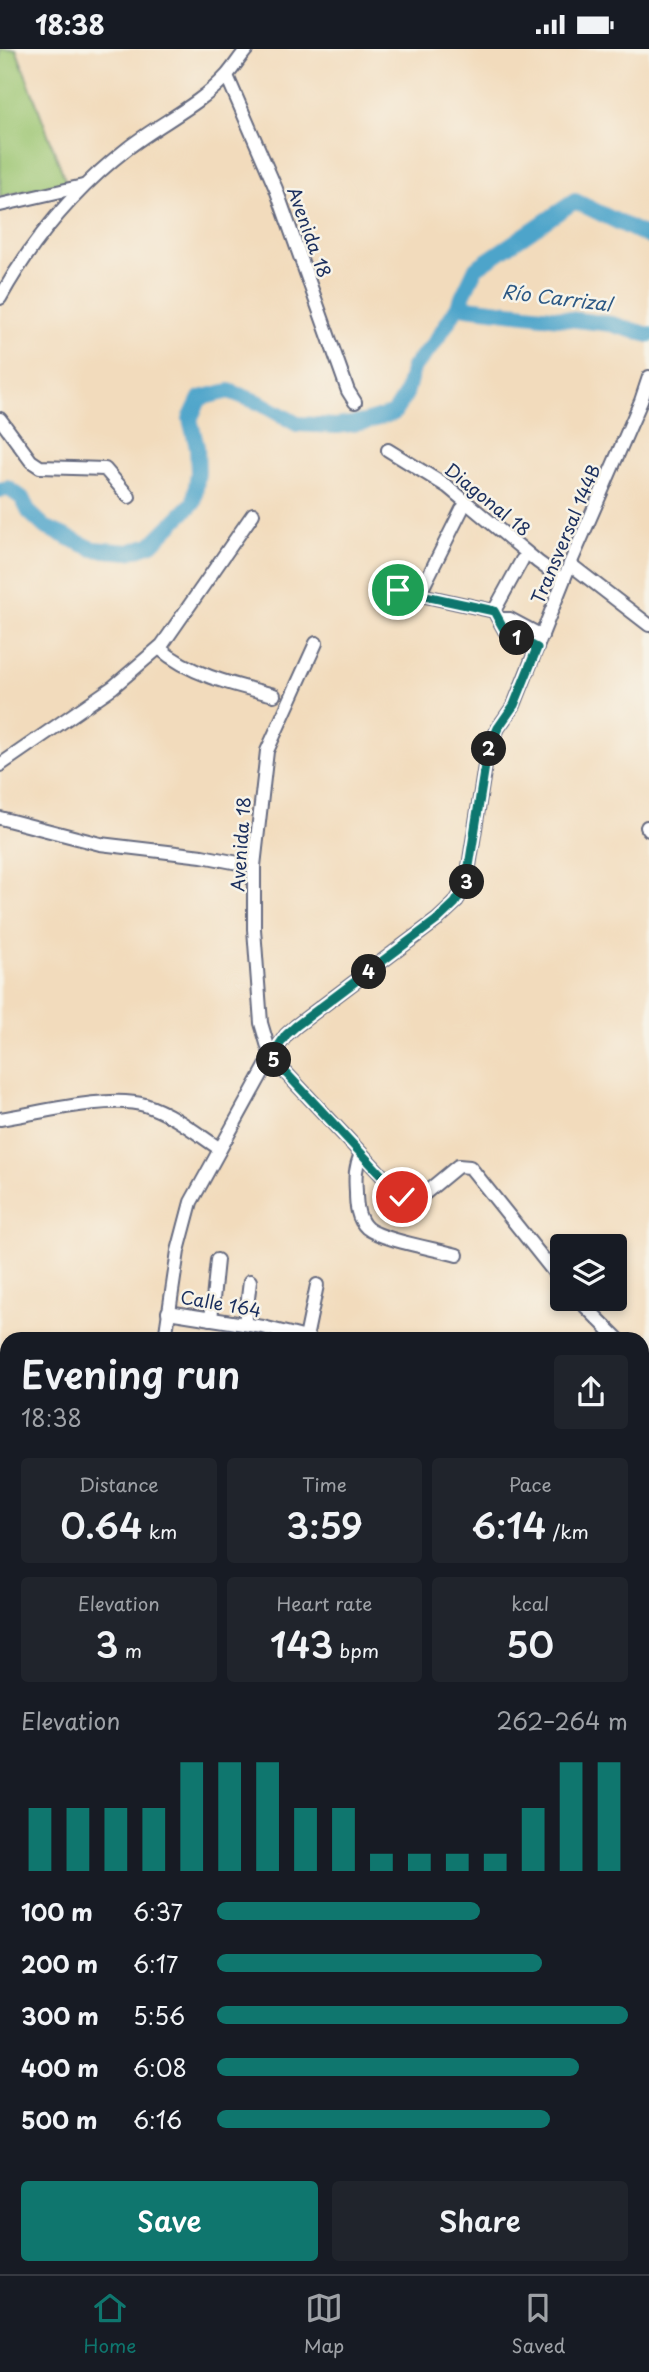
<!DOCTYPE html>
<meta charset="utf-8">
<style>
body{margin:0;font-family:"Playpen Sans",sans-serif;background:#20242c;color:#f1f3f6;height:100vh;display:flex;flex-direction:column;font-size:26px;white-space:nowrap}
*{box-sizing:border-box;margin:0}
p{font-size:23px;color:#9ea1a6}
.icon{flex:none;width:38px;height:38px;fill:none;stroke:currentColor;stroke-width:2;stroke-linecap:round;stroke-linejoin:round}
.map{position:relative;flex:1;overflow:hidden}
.panel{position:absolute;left:0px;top:1283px;width:649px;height:943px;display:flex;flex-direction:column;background:#171b24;border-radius:21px 21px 0 0;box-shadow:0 4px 10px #0003}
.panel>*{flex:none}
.buttons{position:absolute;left:550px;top:1185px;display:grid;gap:14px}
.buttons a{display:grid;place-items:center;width:77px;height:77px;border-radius:7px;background:#171b24;box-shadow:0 4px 10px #0003;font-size:35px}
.pin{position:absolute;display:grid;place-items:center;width:60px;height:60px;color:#fff;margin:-30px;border:4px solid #fff;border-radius:50%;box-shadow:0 2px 7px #0007}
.km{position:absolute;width:35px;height:35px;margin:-18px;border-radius:50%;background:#222;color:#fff;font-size:19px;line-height:35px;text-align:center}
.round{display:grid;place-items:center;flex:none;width:74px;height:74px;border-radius:7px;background:#20242c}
.headline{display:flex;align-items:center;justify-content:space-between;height:119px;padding:0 21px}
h1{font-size:38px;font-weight:600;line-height:52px}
.stats{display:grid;grid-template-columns:repeat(3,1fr);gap:10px;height:119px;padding:7px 21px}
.stats div{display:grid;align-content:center;border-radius:7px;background:#20242c;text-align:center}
.stats b{font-size:35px;font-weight:600}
.stats small{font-size:19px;font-weight:400}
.stats p{font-size:19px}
.chart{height:196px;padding:14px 21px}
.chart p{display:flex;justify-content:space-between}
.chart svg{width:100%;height:126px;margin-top:7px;stroke:#0f766e;stroke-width:6}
.primary-button{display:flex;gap:14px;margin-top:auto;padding:14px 21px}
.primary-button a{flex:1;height:80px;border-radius:7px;background:#0f766e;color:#fff;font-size:28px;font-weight:600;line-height:80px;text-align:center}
.primary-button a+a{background:#20242c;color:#f1f3f6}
ul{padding:0 21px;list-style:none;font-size:23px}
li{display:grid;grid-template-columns:112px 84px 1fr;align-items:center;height:52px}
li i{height:18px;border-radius:9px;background:#0f766e}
.status{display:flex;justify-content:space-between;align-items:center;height:49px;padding:0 35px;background:#171b24;direction:ltr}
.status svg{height:19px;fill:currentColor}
.tab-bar{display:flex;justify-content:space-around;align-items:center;height:98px;border-top:2px solid #363941;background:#171b24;font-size:19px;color:#9ea1a6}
.tab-bar a{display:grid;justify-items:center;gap:4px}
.tab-bar .on{color:#0f766e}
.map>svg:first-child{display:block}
.green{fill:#9dc673;stroke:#5c7a68;stroke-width:2}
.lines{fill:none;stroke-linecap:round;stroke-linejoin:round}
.stream{stroke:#4da4ca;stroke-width:2.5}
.river{stroke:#4da4ca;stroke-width:16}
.minor-casing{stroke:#666b7f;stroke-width:16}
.minor{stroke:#fff;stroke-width:12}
.route-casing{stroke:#fff;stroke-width:14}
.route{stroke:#0f766e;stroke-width:9}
.labels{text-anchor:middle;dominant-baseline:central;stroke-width:5;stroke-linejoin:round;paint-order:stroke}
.street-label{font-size:18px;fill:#1b2f5e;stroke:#f7f3e8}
.water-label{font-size:19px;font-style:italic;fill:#2c5884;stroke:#f7f3e8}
</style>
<div class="status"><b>18:38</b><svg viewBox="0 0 49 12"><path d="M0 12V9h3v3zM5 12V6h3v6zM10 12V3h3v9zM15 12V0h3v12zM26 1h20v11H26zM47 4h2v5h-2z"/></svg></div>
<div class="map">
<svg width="649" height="2225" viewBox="0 0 649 2225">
<rect width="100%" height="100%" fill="#f7f3e8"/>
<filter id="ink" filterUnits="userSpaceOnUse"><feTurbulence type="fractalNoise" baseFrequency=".0143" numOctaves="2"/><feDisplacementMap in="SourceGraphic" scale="14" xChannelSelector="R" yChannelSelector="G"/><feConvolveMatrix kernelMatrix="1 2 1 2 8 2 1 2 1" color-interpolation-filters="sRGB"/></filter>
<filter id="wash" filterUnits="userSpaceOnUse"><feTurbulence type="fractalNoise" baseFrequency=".00686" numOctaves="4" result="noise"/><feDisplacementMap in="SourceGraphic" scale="28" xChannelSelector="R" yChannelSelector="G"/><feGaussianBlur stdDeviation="1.57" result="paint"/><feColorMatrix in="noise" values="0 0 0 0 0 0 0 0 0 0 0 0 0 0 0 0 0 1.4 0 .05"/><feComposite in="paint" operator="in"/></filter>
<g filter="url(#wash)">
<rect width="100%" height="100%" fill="#f2dbbc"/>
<path class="green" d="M0,0H16L66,133L0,148Z"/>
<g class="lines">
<path class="stream" d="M0,1875L2,1876"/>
<g class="river">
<path d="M458,257L611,275L649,286"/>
<path d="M0,441L8,439L22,449L29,463L45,478L93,500L129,503L152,495L194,453L198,423L197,398L190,370L200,349L229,342L260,354L297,375L337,377L365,373L394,364L406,345L413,318L433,296L458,257L476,219L575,152L649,188"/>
</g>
</g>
</g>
<g filter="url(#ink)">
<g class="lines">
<defs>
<g id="minor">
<path d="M227,27L276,140L348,342L355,353"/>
<path d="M0,156L83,137"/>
<path d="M0,249C33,190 75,140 128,99C160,74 200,56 227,26C234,18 240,8 247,0"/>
<path d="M0,370L31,412L40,418L105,420L129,448"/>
<path d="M388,401L448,438L538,513L563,531"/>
<path d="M570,515L649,576"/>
<path d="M398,541L494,562L505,582L537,599"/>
<path d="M419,546L462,460"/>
<path d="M494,562L522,511"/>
<path d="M500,570H510L542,587"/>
<path d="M316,594L267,702L254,817V880L261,974L271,1008L402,1148L418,1150L458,1117L470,1118L562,1233"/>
<path d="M159,599C190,626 234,636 274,646"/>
<path d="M0,716L113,638L162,596L253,465"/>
<path d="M0,769L100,795L202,807L254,817"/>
<path d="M647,778L649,781"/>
<path d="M0,1070C39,1064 109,1045 145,1056C173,1065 196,1084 220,1100"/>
<path d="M361,1105C355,1118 355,1128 356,1143C356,1155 357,1170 367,1179C381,1191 436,1200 457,1206"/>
<path d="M578,1250L618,1290"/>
<path d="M168,1263L263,1278L310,1290"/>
<path d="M211,1270L217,1211"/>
<path d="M245,1275L250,1232"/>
<path d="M306,1289L317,1236"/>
<path d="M165,1290L178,1202L191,1153L271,1008L286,986L296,977L437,871L455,854L466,836L487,704L498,679L514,656L570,515L641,352L649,328"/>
<path d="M642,1313C648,1324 648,1337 642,1348"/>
<path d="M0,1440L7,1442"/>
<path d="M0,1537L7,1525"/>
<path d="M0,1843L7,1851"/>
<path d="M0,1886L7,1887"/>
<path d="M0,1914L7,1905"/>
<path d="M642,2149L649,2139"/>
<path d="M610,2219L632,2225"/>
<path d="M385,2225L426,2219"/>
</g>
</defs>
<use href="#minor" class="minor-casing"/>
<use href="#minor" class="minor"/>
</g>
</g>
<g class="lines" filter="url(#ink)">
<defs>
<path id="route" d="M398,541L494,562L505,582L537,599L514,656L498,679L487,704L466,836L455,854L437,871L296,977L286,986L271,1008L402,1148"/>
</defs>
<use href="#route" class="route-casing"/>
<use href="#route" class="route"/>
</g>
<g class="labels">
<g class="street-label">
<text transform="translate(310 183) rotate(70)">Avenida 18</text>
<text transform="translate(488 450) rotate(39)">Diagonal 18</text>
<text transform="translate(565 485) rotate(-67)">Transversal 144B</text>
<text transform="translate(240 795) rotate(-86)">Avenida 18</text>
<text transform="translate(221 1254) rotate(10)">Calle 164</text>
</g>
<g class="water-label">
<text transform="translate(557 248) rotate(7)">Río Carrizal</text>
</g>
</g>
</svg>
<div class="buttons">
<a><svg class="icon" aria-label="layers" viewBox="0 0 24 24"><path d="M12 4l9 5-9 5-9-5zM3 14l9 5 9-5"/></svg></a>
</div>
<div class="pin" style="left:398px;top:541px;background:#1e9e55"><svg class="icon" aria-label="arrive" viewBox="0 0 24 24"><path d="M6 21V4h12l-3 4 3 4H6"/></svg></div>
<div class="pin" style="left:402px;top:1148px;background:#d93025"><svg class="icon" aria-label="check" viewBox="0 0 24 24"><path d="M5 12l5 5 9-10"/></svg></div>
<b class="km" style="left:517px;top:589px">1</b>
<b class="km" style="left:489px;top:700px">2</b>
<b class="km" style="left:467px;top:833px">3</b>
<b class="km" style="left:369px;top:923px">4</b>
<b class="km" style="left:274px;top:1011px">5</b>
<section class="panel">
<div class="headline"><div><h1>Evening run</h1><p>18:38</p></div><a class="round"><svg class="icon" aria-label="share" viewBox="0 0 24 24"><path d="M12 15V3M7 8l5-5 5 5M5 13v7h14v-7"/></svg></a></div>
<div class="stats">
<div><p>Distance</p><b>0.64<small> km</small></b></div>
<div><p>Time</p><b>3:59</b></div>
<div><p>Pace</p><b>6:14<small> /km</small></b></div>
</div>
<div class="stats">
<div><p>Elevation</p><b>3<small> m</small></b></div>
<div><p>Heart rate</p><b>143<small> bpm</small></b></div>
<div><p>kcal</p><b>50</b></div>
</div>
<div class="chart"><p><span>Elevation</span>262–264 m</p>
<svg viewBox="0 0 160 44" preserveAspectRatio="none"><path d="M5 44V22M15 44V22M25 44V22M35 44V22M45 44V6M55 44V6M65 44V6M75 44V22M85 44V22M95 44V38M105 44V38M115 44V38M125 44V38M135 44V22M145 44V6M155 44V6"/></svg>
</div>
<ul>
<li><b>100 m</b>6:37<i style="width:64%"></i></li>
<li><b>200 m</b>6:17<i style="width:79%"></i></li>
<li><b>300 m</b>5:56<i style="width:100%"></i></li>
<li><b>400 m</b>6:08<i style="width:88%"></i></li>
<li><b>500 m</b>6:16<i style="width:81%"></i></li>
</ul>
<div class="primary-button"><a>Save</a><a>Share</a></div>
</section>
</div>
<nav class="tab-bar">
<a class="on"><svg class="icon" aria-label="home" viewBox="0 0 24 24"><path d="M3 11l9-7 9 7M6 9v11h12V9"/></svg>Home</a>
<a><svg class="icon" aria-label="map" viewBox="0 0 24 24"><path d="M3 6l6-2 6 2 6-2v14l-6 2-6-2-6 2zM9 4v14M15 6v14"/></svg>Map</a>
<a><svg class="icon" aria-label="saved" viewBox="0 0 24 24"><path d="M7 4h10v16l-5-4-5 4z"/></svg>Saved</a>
</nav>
